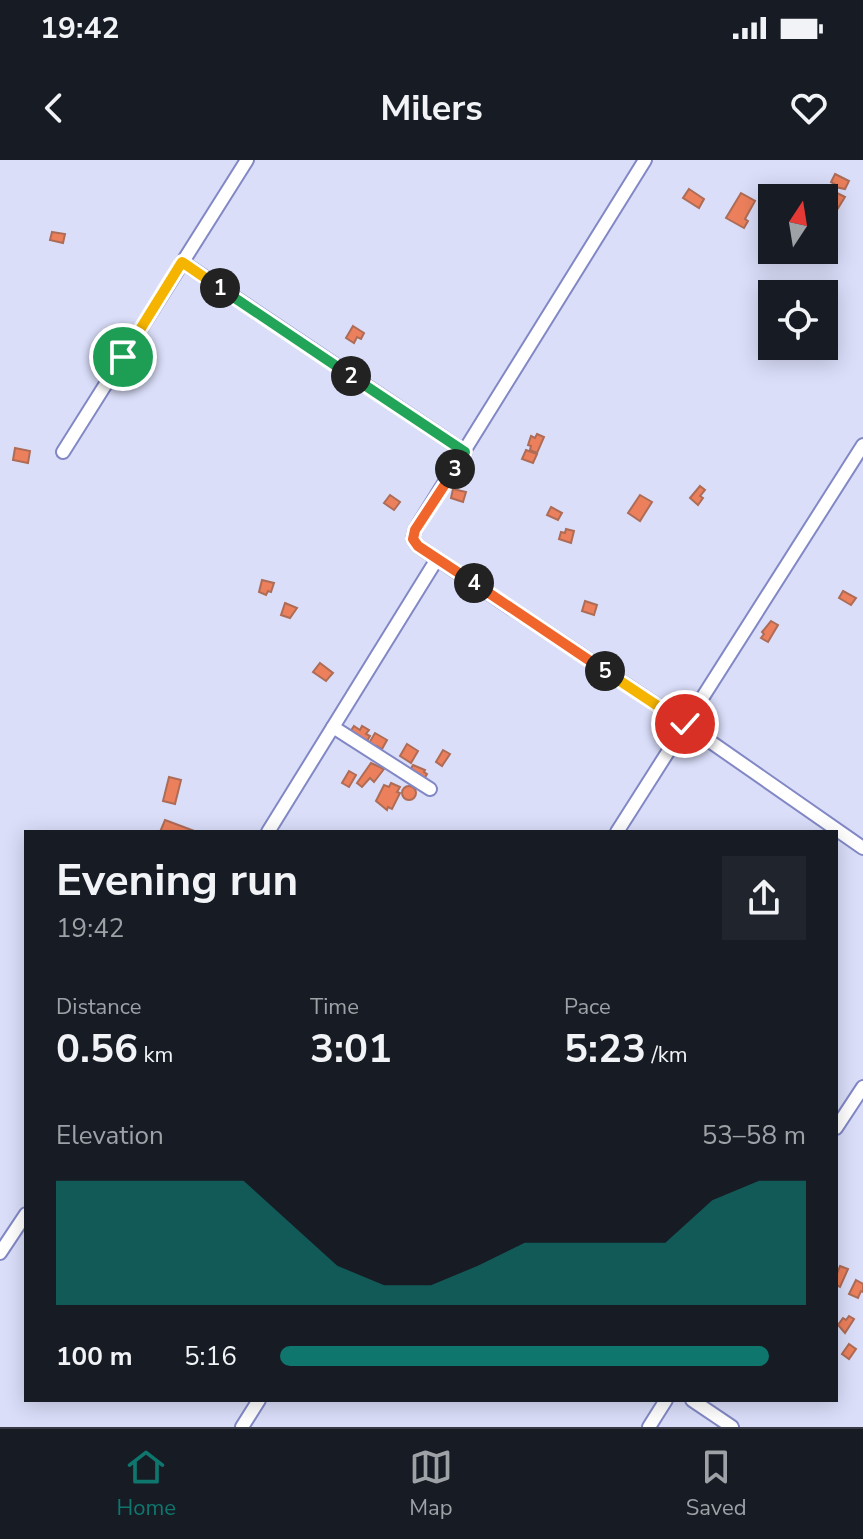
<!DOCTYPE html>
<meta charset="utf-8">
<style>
body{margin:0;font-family:"Nunito Sans",sans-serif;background:#20242c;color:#f1f3f6;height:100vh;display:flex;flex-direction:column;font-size:30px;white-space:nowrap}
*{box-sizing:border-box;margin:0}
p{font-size:26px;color:#9ea1a6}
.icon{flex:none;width:44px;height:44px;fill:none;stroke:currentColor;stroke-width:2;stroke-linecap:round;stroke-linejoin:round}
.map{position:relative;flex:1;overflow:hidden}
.details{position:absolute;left:24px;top:670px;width:814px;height:572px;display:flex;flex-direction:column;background:#171b24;border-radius:0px;box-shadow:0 4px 20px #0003}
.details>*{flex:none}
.needle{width:52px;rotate:12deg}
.tools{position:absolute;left:758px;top:24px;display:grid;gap:16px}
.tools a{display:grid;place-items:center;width:80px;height:80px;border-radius:0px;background:#171b24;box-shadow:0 4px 20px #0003;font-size:40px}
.pin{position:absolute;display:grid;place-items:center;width:68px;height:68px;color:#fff;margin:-34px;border:4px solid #fff;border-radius:50%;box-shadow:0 2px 8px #0007}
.km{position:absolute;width:40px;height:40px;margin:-20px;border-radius:50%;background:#222;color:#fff;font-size:22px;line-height:40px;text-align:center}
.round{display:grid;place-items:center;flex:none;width:84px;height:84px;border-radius:0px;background:#20242c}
.headline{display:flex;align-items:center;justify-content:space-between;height:136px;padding:0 32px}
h1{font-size:44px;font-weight:700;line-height:60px}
.metrics{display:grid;grid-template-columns:repeat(3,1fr);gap:12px;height:136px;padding:8px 32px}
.metrics div{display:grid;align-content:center}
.metrics b{font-size:40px;font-weight:700}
.metrics small{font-size:22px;font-weight:400}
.metrics p{font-size:22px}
.chart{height:224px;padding:16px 32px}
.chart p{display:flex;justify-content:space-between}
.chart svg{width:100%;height:144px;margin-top:8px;fill:#0f766e;opacity:.7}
ul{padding:0 32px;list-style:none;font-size:26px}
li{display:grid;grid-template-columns:128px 96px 1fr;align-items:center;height:60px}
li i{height:20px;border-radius:10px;background:#0f766e}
.status{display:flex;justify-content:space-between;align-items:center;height:56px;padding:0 40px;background:#171b24;direction:ltr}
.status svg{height:22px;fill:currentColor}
header{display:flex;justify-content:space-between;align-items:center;height:104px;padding:0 32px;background:#171b24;font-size:36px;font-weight:700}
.menu{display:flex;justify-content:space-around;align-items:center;height:112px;border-top:2px solid #363941;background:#171b24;font-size:22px;color:#9ea1a6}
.menu a{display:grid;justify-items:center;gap:4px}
.menu .selected{color:#0f766e}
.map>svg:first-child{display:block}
.building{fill:#ed805c;stroke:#ae6c56;stroke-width:2}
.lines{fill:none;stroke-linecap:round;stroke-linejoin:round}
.minor-casing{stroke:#8288c5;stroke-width:16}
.minor{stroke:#fff;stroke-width:12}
.split-1-casing{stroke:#fff;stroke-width:16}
.split-2-casing{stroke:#fff;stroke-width:16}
.split-3-casing{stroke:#fff;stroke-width:16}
.split-4-casing{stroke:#fff;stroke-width:16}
.split-5-casing{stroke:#fff;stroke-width:16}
.split-6-casing{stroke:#fff;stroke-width:16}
.split-1{stroke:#f5b400;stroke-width:10}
.split-2{stroke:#22a559;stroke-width:10}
.split-3{stroke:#22a559;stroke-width:10}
.split-4{stroke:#f0652b;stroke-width:10}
.split-5{stroke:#f0652b;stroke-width:10}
.split-6{stroke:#f5b400;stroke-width:10}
</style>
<div class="status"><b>19:42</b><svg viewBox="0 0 49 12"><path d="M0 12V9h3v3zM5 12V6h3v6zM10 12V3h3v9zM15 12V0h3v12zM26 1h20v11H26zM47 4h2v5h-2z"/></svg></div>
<header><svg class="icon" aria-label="back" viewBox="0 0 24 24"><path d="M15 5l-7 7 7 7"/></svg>Milers<svg class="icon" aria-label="heart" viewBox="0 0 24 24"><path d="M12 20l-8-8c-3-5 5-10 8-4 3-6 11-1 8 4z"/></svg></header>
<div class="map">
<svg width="863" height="1267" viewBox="0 0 863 1267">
<rect width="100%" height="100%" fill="#dadef9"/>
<g class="building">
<path d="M835,14L849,21L845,29L835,27L836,25L831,22Z"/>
<path d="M689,29L704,39L699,48L683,38Z"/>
<path d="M741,33L755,41L745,59L748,61L744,68L726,58Z"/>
<path d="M837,33L845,37L837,50L825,43L827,39L832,42Z"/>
<path d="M52,72L65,74L63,83L50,80Z"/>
<path d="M353,166L364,173L361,179L357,177L354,183L346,178Z"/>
<path d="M537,274L544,277L537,293L530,290L531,286L528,285L531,276L535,278Z"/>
<path d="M15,288L30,291L28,303L13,300Z"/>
<path d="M526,290L537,294L533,303L522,299Z"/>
<path d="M700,326L705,330L700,336L703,338L698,345L690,338Z"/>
<path d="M453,329L466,332L463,342L451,338Z"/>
<path d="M390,335L400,342L394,350L384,343Z"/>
<path d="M640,335L652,342L640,361L628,353Z"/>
<path d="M551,347L562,353L558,360L547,355Z"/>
<path d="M566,369L574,371L571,383L559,379L561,372L565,373Z"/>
<path d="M262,420L274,423L271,432L268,431L266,435L259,432Z"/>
<path d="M843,431L856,438L851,445L839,438Z"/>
<path d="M585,441L597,445L594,455L582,451Z"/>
<path d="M285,443L297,448L290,458L281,455Z"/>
<path d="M771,461L778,465L768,482L761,478L764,474L762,472Z"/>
<path d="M320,503L333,513L326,521L313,512Z"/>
<path d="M354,566L360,570L362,566L369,570L366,574L370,576L366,583L350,572Z"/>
<path d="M375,573L387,580L382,589L377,586L375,589L368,585Z"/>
<path d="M407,584L418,591L411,603L400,596Z"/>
<path d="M443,590L450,594L442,606L436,602Z"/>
<path d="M371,603L384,609L374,622L370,618L362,627L357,623Z"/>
<path d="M413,605L425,610L424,612L427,614L423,621L409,612Z"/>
<path d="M349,611L356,615L349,627L342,623Z"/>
<path d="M169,617L181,620L175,644L163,641Z"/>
<path d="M391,623L400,627L397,632L400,633L392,649L388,647L387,650L376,641L384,625L389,627Z"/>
<circle cx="409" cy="633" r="7"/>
<path d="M165,660L197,672H160Z"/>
<path d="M840,1106L848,1109L840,1127L836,1125V1116Z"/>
<path d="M856,1120L863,1124V1132L861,1131L858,1138L849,1134Z"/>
<path d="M849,1156L854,1159L845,1173L838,1165L843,1158L846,1160Z"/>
<path d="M849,1184L856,1189L849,1199L842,1194Z"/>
</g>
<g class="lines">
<defs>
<g id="minor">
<path d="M645,0L415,370L413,379L418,386L685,564L863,688"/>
<path d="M182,102L465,292"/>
<path d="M63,292L247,0"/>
<path d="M333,567L430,629"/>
<path d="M268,672L437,399"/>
<path d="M617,672L863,285"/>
<path d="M836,968L863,927"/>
<path d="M0,1093L26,1054"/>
<path d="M692,1240L732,1267"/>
<path d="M242,1267L259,1240"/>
<path d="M649,1267L666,1240"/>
</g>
</defs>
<use href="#minor" class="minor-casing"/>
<use href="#minor" class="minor"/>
</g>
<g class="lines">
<defs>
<path id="split-1" d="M123,197L182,102L220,128"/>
<path id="split-2" d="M220,128L351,216"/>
<path id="split-3" d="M351,216L465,292L455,309"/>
<path id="split-4" d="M455,309L415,370L413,379L418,386L474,423"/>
<path id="split-5" d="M474,423L605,511"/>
<path id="split-6" d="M605,511L685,564"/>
</defs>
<use href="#split-1" class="split-1-casing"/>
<use href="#split-2" class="split-2-casing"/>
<use href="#split-3" class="split-3-casing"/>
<use href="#split-4" class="split-4-casing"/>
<use href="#split-5" class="split-5-casing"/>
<use href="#split-6" class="split-6-casing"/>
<use href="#split-1" class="split-1"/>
<use href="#split-2" class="split-2"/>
<use href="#split-3" class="split-3"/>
<use href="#split-4" class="split-4"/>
<use href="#split-5" class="split-5"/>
<use href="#split-6" class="split-6"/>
</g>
</svg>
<div class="tools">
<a><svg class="needle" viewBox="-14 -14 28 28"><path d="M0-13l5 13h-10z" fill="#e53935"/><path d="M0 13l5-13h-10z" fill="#9ea1a6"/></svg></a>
<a><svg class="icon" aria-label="locate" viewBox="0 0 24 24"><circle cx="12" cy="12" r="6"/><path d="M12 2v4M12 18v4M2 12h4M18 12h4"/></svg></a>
</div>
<div class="pin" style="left:123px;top:197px;background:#1e9e55"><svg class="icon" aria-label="arrive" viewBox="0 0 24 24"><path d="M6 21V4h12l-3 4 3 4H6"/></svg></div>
<div class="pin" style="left:685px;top:564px;background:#d93025"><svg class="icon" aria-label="check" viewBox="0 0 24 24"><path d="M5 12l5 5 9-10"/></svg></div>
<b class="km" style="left:220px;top:128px">1</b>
<b class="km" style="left:351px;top:216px">2</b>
<b class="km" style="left:455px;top:309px">3</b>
<b class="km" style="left:474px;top:423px">4</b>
<b class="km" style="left:605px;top:511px">5</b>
<section class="details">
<div class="headline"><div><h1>Evening run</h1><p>19:42</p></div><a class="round"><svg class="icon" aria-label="share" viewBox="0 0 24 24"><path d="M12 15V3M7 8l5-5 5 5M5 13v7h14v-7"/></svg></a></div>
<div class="metrics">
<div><p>Distance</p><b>0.56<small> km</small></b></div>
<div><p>Time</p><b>3:01</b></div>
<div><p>Pace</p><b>5:23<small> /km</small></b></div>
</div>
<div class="chart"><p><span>Elevation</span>53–58 m</p>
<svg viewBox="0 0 160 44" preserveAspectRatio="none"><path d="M0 44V6L10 6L20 6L30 6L40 6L50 19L60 32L70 38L80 38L90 32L100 25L110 25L120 25L130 25L140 12L150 6L160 6V44z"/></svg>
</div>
<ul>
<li><b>100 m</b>5:16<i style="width:93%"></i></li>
</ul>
</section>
</div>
<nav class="menu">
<a class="selected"><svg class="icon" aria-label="home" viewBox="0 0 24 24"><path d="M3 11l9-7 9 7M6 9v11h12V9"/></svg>Home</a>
<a><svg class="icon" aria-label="map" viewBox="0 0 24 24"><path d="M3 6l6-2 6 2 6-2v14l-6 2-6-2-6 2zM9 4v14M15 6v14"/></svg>Map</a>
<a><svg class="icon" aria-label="saved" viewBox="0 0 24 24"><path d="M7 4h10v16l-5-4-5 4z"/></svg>Saved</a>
</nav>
